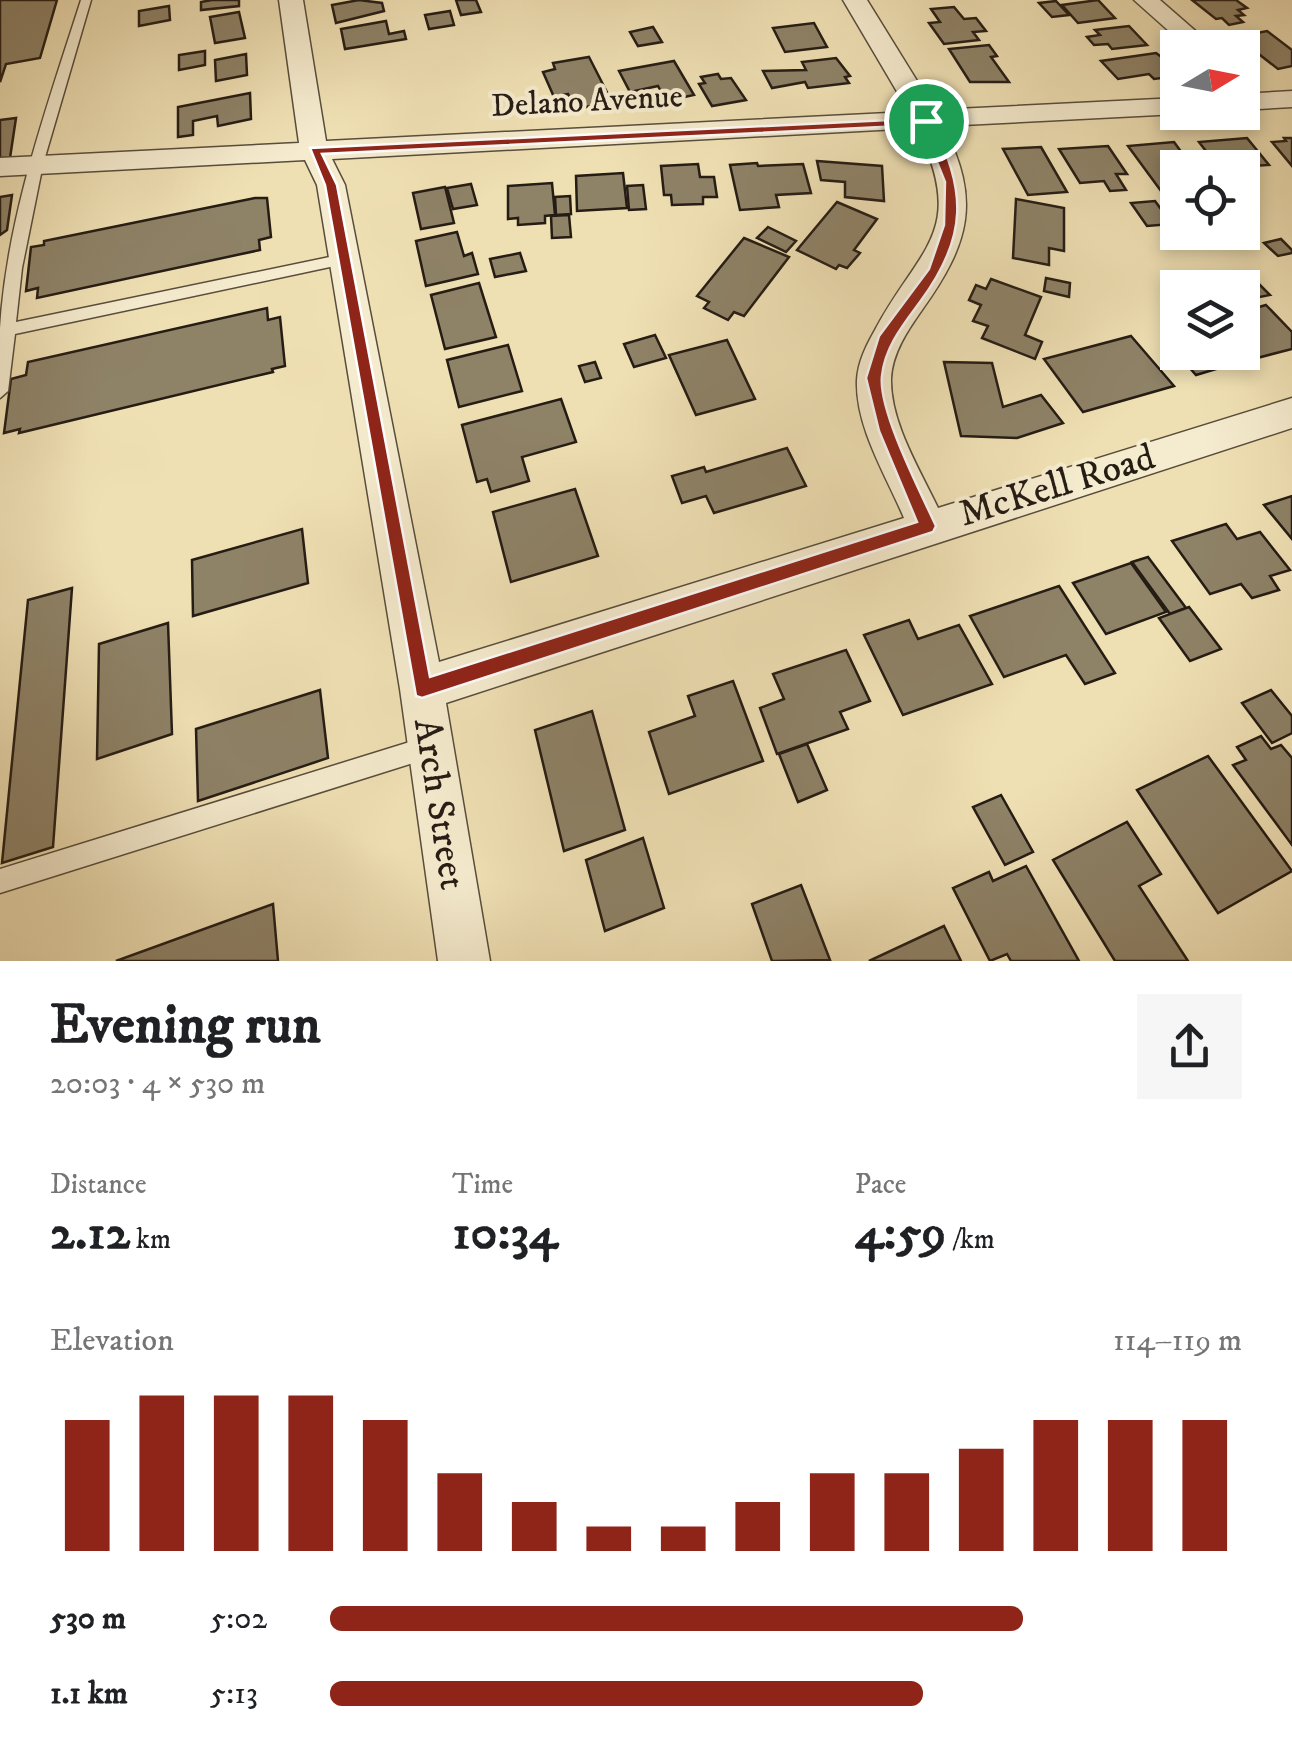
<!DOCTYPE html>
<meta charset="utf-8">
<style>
body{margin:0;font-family:"IM FELL DW Pica",serif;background:#f6f6f6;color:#202124;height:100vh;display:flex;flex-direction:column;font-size:38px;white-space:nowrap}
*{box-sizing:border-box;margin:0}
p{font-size:32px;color:#757577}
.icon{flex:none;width:55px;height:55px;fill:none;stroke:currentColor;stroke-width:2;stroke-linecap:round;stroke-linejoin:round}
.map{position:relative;height:961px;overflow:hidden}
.side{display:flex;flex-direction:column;background:#fff;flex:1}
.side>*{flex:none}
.needle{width:65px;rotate:80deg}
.controls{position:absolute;left:1160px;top:30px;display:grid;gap:20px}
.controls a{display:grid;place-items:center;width:100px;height:100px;border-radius:0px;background:#fff;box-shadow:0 5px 15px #0003;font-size:50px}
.pin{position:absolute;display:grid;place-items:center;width:85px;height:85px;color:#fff;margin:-42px;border:5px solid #fff;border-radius:50%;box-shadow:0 2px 10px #0007}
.round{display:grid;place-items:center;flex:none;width:105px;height:105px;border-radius:0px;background:#f6f6f6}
.overview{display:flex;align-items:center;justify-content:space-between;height:170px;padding:0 50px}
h1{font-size:55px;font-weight:700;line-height:75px}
.stats{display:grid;grid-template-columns:repeat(3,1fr);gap:15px;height:170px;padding:10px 50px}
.stats div{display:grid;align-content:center}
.stats b{font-size:50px;font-weight:700}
.stats small{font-size:28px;font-weight:400}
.stats p{font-size:28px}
.chart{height:280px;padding:20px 50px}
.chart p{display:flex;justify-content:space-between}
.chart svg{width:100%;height:180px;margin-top:10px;stroke:#8f2418;stroke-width:6}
ul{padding:0 50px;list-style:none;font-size:32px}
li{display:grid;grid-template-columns:160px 120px 1fr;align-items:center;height:75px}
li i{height:25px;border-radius:12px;background:#8f2418}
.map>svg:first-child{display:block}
.building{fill:#8e8267;stroke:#251c14;stroke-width:2.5}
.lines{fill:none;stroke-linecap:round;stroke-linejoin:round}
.service-casing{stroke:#584d3c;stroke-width:3}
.minor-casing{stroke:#584d3c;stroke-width:3}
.service{fill:#f5ebce;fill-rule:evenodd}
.minor{fill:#f5ebce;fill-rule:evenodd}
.route{fill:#8f2418;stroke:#fff;stroke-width:2.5;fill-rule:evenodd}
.labels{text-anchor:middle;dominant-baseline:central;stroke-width:8;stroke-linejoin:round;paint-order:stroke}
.far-street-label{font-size:32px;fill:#251c14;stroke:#f5ebce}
.street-label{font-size:38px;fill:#251c14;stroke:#f5ebce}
</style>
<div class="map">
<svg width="1292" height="961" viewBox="0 0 1292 961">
<rect width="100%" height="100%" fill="#efe0b4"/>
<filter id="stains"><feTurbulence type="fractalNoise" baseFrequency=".002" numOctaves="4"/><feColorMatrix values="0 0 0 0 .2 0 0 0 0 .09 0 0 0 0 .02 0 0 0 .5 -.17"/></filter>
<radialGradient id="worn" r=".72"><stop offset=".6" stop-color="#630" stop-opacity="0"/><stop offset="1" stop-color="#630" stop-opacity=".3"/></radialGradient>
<g class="building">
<path d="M0,0H57L40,58L6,64L0,82Z"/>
<path d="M212,0H239V6L201,10V2Z"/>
<path d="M359,0L382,3L384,11L336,23L332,5Z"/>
<path d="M456,0H476L481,12L461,15Z"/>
<path d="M1098,0L1115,18L1078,23L1062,5Z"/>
<path d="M1192,0H1236L1247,8L1238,10L1244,15L1236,16L1243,22L1229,25L1222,18L1216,19Z"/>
<path d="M1056,1L1069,15L1052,17L1039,3Z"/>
<path d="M169,6L170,20L139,26V11Z"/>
<path d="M954,7L964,19L976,18L986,31L973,32L979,40L944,44L929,23L940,22L931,9Z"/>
<path d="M450,11L454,25L429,29L425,15Z"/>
<path d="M239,12L245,38L215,43L210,17Z"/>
<path d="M386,21L389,34L404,31L406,39L345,49L341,29Z"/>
<path d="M814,23L827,47L785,52L773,28Z"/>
<path d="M1129,26L1147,45L1112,49L1108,44L1094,45L1087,37L1100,35L1095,30Z"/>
<path d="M653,27L662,42L638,46L630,32Z"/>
<path d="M1267,31L1292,50V66L1278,69L1237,37Z"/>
<path d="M989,45L997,56L991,57L1009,82H970L949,49Z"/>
<path d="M205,51V65L179,70V55Z"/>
<path d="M1156,53L1178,69V76L1154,79L1149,74L1118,79L1101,61Z"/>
<path d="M246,54L247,75L216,81L215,60Z"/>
<path d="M589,57L612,102L575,109L568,94L554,97L543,72L555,69L553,63Z"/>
<path d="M836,58L850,76L845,77L849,83L808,88L805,82L772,88L763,71L806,70L802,62Z"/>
<path d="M674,61L694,95L666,101L658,86L630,92L619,71Z"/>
<path d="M718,74L721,79L731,78L746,100L712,106L699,84L705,83L701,77Z"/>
<path d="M250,93L251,119L218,126L217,116L193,121V135L178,137V107Z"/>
<path d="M16,118L10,158H0V120Z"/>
<path d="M1247,138L1269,165L1219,168L1199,142Z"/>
<path d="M1284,138H1292V166L1272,142L1286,141Z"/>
<path d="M1174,142L1193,168H1178V189L1161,191L1128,146Z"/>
<path d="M1108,146L1127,174H1116L1126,190L1110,191L1104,181L1080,183L1059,149Z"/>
<path d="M1041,147L1067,192L1028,195L1003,149Z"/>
<path d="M817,161L882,166L884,201L845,197V182L821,180Z"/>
<path d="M757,163L758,166L803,164L811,193L776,195L779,207L740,210L730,165Z"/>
<path d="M698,164L700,177H714L717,197H703V204L672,205L671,195H664L661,166Z"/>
<path d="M623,173L627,208L577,211L576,176Z"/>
<path d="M552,183L555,215L545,216V223L518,225V218L508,219V186Z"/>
<path d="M471,184L477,205L453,209L447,188Z"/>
<path d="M643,185L646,209L629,210L627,186Z"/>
<path d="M445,187L454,223L421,229L413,193Z"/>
<path d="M12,195L7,230L0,235V197Z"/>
<path d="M570,196L571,214L556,215L555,197Z"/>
<path d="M255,198H267L271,237L259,240L260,250L37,298L38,288L26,291L31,247L44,245V241Z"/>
<path d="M1016,199L1064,208V251L1049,248V265L1013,258Z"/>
<path d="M1155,201L1172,224L1147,226L1131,203Z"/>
<path d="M837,202L877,219L854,250L860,253L847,268L839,265L836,269L797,250Z"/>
<path d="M569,215L571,237L552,238L551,216Z"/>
<path d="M768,227L796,241L786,252L757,238Z"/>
<path d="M457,232L464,256L472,253L478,274L426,286L416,241Z"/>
<path d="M744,238L789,257L744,316L734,312L728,320L704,308L709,302L697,296Z"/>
<path d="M1281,239L1292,250V253L1278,256L1264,243Z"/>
<path d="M520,253L526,271L495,277L490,259Z"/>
<path d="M1250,275L1270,295L1255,298L1235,278Z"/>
<path d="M1046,278L1070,283L1069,297L1044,291Z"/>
<path d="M991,279L1041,297L1025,335L1042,342L1035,359L982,338L988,326L973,321L981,305L969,300L976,285L986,289Z"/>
<path d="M479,283L496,337L445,349L431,295Z"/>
<path d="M1266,305L1292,332V349L1257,358L1242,342V312Z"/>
<path d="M267,308L268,320L280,317L285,366L272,369L273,372L19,433L20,429L4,433L11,379L26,375L28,362Z"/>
<path d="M655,335L666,358L634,367L624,344Z"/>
<path d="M1131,336L1174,386L1083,412L1044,359Z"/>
<path d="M727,340L755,399L696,415L669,355Z"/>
<path d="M1178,340V352H1227L1236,363L1196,375L1168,343Z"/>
<path d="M508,345L522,391L459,407L447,360Z"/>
<path d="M595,362L601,378L585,382L579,366Z"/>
<path d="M944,362L992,363L1003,407L1041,395L1063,423L1017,438L961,436Z"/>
<path d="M561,399L576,442L522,457L529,481L491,492L487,479L477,482L462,425Z"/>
<path d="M787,448L806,486L714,513L706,496L682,503L672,476L704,467L706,472Z"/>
<path d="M575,489L598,556L511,582L493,512Z"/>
<path d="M1292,496V539L1264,505Z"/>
<path d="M1226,524L1237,539L1260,532L1290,570L1270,576L1279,590L1252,598L1241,584L1210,594L1172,541Z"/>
<path d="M302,529L308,583L193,616L192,560Z"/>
<path d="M1148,557L1186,608L1170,614L1132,562Z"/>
<path d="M1131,563L1166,612L1106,634L1073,583Z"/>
<path d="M1059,586L1115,673L1085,684L1066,655L1004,677L970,616Z"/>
<path d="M72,588L53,847L2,863L28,600Z"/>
<path d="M1189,607L1221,649L1190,661L1159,618Z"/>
<path d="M909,620L918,639L959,625L992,684L903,715L864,635Z"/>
<path d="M168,623L172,734L97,759L99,644Z"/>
<path d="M846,650L870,701L840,712L848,729L777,754L760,708L784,699L773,674Z"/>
<path d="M733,681L763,761L669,794L649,732L695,716L688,696Z"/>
<path d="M320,690L328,758L198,801L196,729Z"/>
<path d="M1271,690L1292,716V733L1272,743L1242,703Z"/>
<path d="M592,711L625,830L564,851L535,730Z"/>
<path d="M1261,736L1271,749L1281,745L1292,758V845L1233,765L1246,760L1237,747Z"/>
<path d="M807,744L827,790L798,802L779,754Z"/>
<path d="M1208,756L1292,871L1218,913L1137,790Z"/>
<path d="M1001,795L1033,852L1005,865L973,807Z"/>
<path d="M1127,822L1161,874L1139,886L1188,961H1115L1053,860Z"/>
<path d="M643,838L664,908L605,931L586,860Z"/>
<path d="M1026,866L1079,961H1011L1007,954L990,961L953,888L989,872L993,881Z"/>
<path d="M801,885L830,960L772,961L752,904Z"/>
<path d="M273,904L278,961H116Z"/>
<path d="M944,926L961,961H869Z"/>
</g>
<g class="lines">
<defs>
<g id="service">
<path d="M81,0H91L43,164L22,268L16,322L344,254L351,259L344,264L15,334L8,391L0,398C0,375 0,351 0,328C7,216 47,107 81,0Z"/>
<path d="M429,736L436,740L440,747L436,754L429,758L0,893V869Z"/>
</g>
<g id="minor">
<path d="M279,0H303L326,141L909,112L843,0H867L935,110L1178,98V112H1184L1178,114L943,126C982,201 969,244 922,310C908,330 892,353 891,379C890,422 920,470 938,508L1292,398V428L446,703L490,961H438L400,689L317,185L305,160L0,176V158L299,143ZM917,128C968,233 919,247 875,330C866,346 858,362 857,380C855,427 887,477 904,518L439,662L345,185L332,159Z"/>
<path d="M1134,0H1160L1215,48H1188Z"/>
<path d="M1292,91V107L1242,110V94Z"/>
</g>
</defs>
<use href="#service" class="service-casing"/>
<use href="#minor" class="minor-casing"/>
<use href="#service" class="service"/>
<use href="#minor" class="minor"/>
</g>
<path class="route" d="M930,118C967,190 969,236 920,302C903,325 885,347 882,376C878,410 921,493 936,526L933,532L422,698L416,696L325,185L310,148ZM922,125L945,182L944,225L929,269L879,336L866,378L879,431L917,522L430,677L337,185L322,154Z"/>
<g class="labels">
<g class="far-street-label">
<text transform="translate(587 102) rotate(-3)">Delano Avenue</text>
</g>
<g class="street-label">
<text transform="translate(1057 486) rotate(-17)">McKell Road</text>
<text transform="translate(439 804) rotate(81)">Arch Street</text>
</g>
</g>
<rect width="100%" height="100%" filter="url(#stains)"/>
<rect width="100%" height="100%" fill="url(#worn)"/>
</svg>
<div class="controls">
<a><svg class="needle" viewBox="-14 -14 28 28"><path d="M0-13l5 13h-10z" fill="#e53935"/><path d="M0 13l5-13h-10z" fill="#757577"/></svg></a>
<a><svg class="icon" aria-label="locate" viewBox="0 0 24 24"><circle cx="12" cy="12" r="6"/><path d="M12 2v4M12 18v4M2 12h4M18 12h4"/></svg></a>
<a><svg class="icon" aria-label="layers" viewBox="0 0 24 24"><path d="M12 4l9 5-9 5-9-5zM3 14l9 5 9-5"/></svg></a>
</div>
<div class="pin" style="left:926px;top:121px;background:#1e9e55"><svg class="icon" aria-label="arrive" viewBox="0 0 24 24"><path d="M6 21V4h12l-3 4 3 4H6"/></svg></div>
</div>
<section class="side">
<div class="overview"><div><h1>Evening run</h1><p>20:03 · 4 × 530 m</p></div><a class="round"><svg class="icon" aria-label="share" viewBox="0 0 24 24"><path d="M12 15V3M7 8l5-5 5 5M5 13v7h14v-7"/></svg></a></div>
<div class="stats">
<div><p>Distance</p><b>2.12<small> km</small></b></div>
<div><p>Time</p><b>10:34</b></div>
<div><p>Pace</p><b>4:59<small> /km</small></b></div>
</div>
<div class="chart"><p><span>Elevation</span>114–119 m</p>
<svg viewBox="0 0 160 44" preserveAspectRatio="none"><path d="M5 44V12M15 44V6M25 44V6M35 44V6M45 44V12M55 44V25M65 44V32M75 44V38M85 44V38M95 44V32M105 44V25M115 44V25M125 44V19M135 44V12M145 44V12M155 44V12"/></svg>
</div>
<ul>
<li><b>530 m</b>5:02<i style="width:76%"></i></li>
<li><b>1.1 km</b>5:13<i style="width:65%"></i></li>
</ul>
</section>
